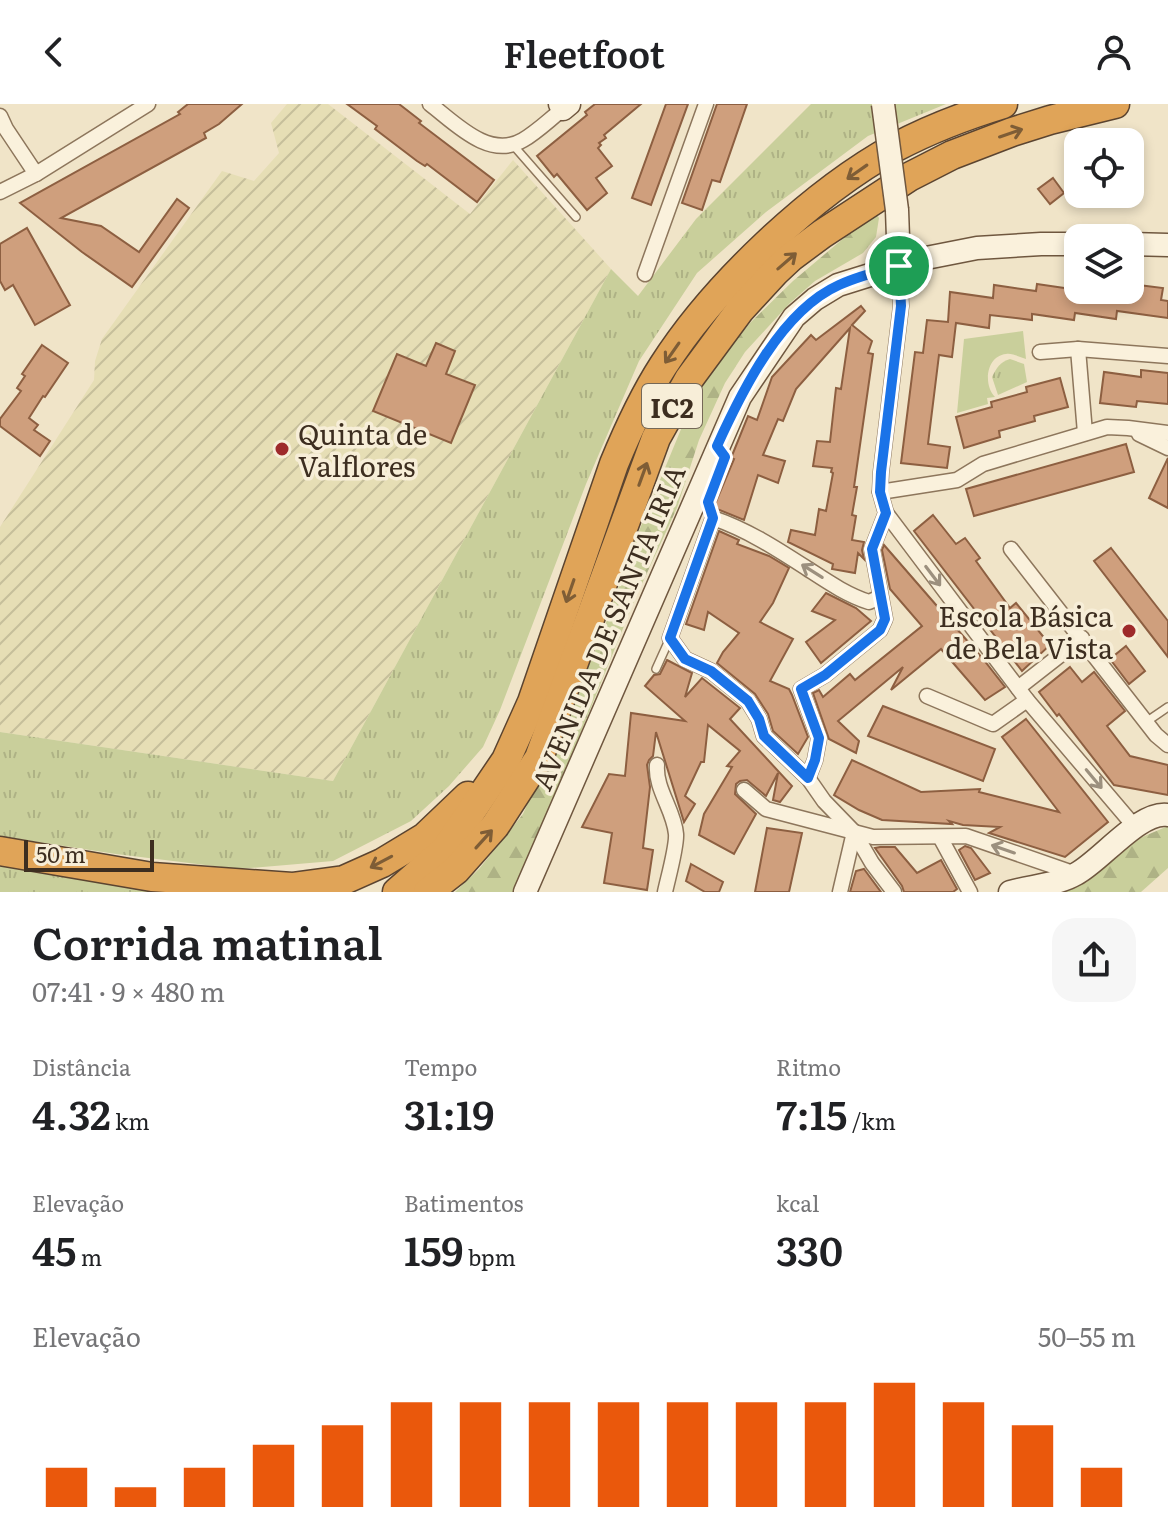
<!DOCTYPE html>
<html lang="pt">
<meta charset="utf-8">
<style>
body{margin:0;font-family:Literata,serif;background:#f6f6f6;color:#202124;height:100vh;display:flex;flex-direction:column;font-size:30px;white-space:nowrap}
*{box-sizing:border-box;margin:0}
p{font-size:26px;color:#757577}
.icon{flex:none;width:44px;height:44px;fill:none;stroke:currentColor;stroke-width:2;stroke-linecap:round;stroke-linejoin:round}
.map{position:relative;height:788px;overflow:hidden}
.side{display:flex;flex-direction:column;background:#fff;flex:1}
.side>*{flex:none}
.fabs{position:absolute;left:1064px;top:24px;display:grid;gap:16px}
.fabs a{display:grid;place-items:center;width:80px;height:80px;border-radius:16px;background:#fff;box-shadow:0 4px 12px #0003;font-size:40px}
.scale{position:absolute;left:24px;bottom:20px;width:130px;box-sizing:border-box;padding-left:8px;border:4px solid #3d2e20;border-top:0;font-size:22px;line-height:28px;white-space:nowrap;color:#3d2e20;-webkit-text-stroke:6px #f7eed8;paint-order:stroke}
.pin{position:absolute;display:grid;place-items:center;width:68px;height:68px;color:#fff;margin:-34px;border:4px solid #fff;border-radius:50%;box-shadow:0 2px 8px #0007}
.round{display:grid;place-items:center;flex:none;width:84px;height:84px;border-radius:24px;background:#f6f6f6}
.overview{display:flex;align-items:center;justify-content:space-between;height:136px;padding:0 32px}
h1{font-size:44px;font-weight:600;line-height:60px}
.figures{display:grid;grid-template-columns:repeat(3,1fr);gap:12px;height:136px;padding:8px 32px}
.figures div{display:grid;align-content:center}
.figures b{font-size:40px;font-weight:600}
.figures small{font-size:22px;font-weight:400}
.figures p{font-size:22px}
.chart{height:224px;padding:16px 32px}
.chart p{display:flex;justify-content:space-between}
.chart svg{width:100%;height:144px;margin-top:8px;stroke:#ea580c;stroke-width:6}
header{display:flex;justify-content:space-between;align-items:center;height:104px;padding:0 32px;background:#fff;font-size:36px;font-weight:600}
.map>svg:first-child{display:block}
.farmland{fill:url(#farmland-furrows)}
.grass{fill:url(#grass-tufts)}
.forest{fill:url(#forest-firs)}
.park{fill:#c9cf9b}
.building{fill:#cf9f7d;stroke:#8d5f41;stroke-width:2}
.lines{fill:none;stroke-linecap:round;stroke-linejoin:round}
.lane-casing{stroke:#8d765c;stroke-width:10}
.street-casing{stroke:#8d765c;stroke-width:17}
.secondary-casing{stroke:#6f573f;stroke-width:25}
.highway-casing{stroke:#5b4430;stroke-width:31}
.lane{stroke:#faf1dc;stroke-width:7}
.street{stroke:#faf1dc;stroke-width:14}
.secondary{stroke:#faf1dc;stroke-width:22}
.highway{stroke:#e0a458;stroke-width:28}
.secondary-bridge-casing{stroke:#6f573f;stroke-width:25;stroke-linecap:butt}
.secondary-bridge{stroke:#faf1dc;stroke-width:22}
.oneway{stroke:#7e5d36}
.oneway2{stroke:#9c907e}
.route-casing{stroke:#fff;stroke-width:16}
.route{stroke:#1a73e8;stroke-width:10}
.poi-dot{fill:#9e2a2b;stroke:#f7eed8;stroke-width:3}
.labels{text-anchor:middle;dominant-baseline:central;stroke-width:7;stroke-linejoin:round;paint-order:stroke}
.shield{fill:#f7eed8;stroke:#756857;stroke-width:2}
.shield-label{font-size:26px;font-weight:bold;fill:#3d2e20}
.poi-label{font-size:28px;fill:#3d2e20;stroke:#f7eed8;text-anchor:start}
.street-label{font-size:28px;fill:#3d2e20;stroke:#f7eed8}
</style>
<header><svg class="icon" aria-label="back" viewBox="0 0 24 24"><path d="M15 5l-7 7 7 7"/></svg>Fleetfoot<svg class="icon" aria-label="person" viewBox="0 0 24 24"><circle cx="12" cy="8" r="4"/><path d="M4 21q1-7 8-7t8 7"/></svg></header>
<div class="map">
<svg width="1168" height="788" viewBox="0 0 1168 788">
<defs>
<pattern id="farmland-furrows" width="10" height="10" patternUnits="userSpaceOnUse" patternTransform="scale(2)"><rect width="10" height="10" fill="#e6deb5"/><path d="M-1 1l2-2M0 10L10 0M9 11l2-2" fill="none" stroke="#c6bf9b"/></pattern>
<pattern id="grass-tufts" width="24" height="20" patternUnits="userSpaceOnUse" patternTransform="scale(2)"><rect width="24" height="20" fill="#c9cf9b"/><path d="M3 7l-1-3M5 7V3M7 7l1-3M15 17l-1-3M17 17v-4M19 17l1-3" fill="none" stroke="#aeb285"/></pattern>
<pattern id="forest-firs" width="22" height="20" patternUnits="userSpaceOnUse" patternTransform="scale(2)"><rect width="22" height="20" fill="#c9cf9b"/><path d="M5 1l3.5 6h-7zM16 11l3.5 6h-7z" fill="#aeb285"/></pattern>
</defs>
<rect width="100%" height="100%" fill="#f0e4c8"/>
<path class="farmland" d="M287,0H328L470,110L513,56L611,165L333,677L0,628V423L94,276L95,257L102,235L222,67L254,77L279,49L271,19Z"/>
<g class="grass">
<path d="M811,0H946L868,32L766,108L697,169L639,257L586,380L500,606L483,643L449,682L411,717L333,757L238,765L116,750L0,732V628L333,677L611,165L638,192L696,115Z"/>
<path d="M1010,255L1024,260L1027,278L998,291L992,273C997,263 1000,258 1010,255Z"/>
<path d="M0,762L15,765L190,788H0Z"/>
</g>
<g class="forest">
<path d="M876,109L879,114L876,133L863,149L815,177L790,199L745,248L725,279L699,336L677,404L635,495L516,788H455L479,765L523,710L601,533L634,439L691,301L712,266L750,219L793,177L864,117Z"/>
<path d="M1168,722V764L1141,788H1044L1087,778L1140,734Z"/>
</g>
<path class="park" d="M1023,227L1026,255C1019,253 1013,249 1006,250C986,252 983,281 995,293L987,294L988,300L957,309L964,235Z"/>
<g class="building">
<path d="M188,0H242L219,20L204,29L206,34L61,114L101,122L139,148L177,95L189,104L132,183L82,148L20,99L180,10L178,8Z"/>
<path d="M347,0H399L421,17L419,19L494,76L477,98L427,60L425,62L417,57L375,25L377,22Z"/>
<path d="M595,0H641L604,31L606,34L599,39L601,41L598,44L612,62L596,74L607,89L587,106L557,70L554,73L537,52L587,11L585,8Z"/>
<path d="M666,0H688L651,101L632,94Z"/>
<path d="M717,0H747L720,78L712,76L702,106L682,99Z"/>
<path d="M1053,74L1064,89L1050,100L1038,85Z"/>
<path d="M27,124L70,201L35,221L13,181L5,186L0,177V140Z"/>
<path d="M1037,180L1078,186H1130V180L1163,184L1161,196L1168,197V214L1117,207L1116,215L1075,209L1074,216L1032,210V216L990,211L989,224L956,219L952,253L939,251L928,340L950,343L947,364L901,359L915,248L923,249L927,216L948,218L950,188L993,194L994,181L1036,187Z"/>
<path d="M861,202L865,207L852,221L872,237L868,249L873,250L854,383H857L852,411L856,412L852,436L864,438L862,446L864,455L858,449L855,469L832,465L833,460L788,438L791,426L815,431L819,405L826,407L833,369L831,368L832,364L813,362L817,337L830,338L836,284L841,285L850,224L796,285L783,317L778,315L763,351L785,357L778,379L758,371L744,416L717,405L715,400L734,355L731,354L748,312L757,316L772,273L811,231L816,236Z"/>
<path d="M436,239L455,247L446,270L475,281L451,339L373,307L397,250L426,262Z"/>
<path d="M42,241L68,259L45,293L43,292L29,314L38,321L34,326L50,337L40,352L0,322V315L21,287L17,284L25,272L22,270Z"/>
<path d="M1141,266L1168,269V300L1137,297L1136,303L1100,299L1104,268L1141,273Z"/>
<path d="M1060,274L1068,303L1034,312L1035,317L999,327L1000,333L964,344L956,313L992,303L991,298L1027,288L1026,283Z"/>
<path d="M1126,340L1134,368L974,412L966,385Z"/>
<path d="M1168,354V404L1149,394Z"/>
<path d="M933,411L956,440L965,434L980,454L976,457L1010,504L1016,499L1050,541L1022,567L914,427Z"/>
<path d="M719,427L739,436L737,440L769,452L789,464L773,499L760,518L793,535L770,577L789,585L792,591L808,633L798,650L773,627L768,610L755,590L717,559L723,548L739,529L708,508L704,526L686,520Z"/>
<path d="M884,441L983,555L1005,583L985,596L941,545L891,586L903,563L838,617L859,637L856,649L829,635L813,589L819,586L823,593L850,570L855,576L922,522L890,485L882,446Z"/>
<path d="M1111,444L1168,517V553L1094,457Z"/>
<path d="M826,489L856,504L871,517L821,559L806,538L835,516L812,507Z"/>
<path d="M1126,542L1145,567L1129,580L1110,555Z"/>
<path d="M667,556L692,569L685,593L702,574L740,604L730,615L792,682L780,698L773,696L778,669L766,692L747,676L740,677L736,680L735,690L756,710L734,750L699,731L704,710L732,663L727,662L740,647L708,621L704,658H701L685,692L695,700L684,718L656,628L653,652L649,656L647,661L650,683L643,744L653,746L647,786L604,779L612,729L582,723L609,670L625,672L631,609L685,617L645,582L654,571L660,570Z"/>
<path d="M1070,563L1082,578L1094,568L1125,607L1107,622L1130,652L1168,661V691L1114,681L1059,610L1057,612L1039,588Z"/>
<path d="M883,602L995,645L983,677L868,632Z"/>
<path d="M1026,615L1108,718L1065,753L989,729L1000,723L963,721L949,717L952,720L882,716L859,706L834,691L852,656L921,688L980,685L979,688L1059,708L1002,633Z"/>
<path d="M767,724L802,729L789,788H755Z"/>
<path d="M965,742L971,744L990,769L975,776L959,746Z"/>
<path d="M880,743H895L917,769L941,756L957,785L953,788H904L902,782L875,744Z"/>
<path d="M691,760L723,778L719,788H705L686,777Z"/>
<path d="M864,765L881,788H850L856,767Z"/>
</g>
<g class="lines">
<defs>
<g id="lane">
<path d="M513,41L576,113"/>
<path d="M713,414L708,398L723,360"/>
<path d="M656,565L670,534"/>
<path d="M1146,618L1168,603"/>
</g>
<g id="street">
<path d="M430,0C455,19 489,56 523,36C537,28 550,15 563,5"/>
<path d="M0,12L6,25L36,70"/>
<path d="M0,88L36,70L148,0"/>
<path d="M899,162L901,202L881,368L880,388L886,409L1027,596L1135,723"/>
<path d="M645,170L706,0"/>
<path d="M1078,245L1085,329"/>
<path d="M1040,248L1078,245L1168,252"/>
<path d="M1139,330L1168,344"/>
<path d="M880,388L957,376L983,360L1107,323L1128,324L1168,329"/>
<path d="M1011,445L1156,631L1168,641"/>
<path d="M880,493L869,498C847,491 828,478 808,465C777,445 748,426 713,414L670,534L685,555L711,567L748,597L759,615L764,632L808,674L824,697L854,728L872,759L894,788"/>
<path d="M1018,584L1082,534"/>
<path d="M927,592L993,620L1027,596"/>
<path d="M657,661C655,685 674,706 676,730C677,742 668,774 665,788"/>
<path d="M808,674L815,656L819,634L801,585L825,571L880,526L885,515L872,445L886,409"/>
<path d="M744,686L766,705L873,733L966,732L1076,770"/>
<path d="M940,733L970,788"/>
<path d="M840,788L854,728"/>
</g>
<g id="secondary">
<path d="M560,0L563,5L569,0"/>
<path d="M897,106L899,162"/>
<path d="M1130,140L1168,141"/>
<path d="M525,788L740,293L794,213L815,195L838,181L921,155L977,144L1041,140H1078"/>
<path d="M1010,788C1031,782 1057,781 1076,770C1101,757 1140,706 1168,711"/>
</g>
<g id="highway">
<path d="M0,747L152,773L292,783L344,776L382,759L425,733L468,692"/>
<path d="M397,788L445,746L506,656L532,598L614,360C628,326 643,293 663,262C714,182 812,89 896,43C930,25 967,11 1003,0"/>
<path d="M428,788L456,766L495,722L539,654L656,334L689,275L740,206L775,168L791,153L822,130L909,73L952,51L1012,28L1050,16L1115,0"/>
</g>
</defs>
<use href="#lane" class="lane-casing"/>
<use href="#street" class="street-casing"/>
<use href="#secondary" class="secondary-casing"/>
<use href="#highway" class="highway-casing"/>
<use href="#lane" class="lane"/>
<use href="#street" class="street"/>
<use href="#secondary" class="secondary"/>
<use href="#highway" class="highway"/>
<defs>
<path id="secondary-bridge" d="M883,0L897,106"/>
</defs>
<use href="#secondary-bridge" class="secondary-bridge-casing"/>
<use href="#secondary-bridge" class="secondary-bridge"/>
</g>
<defs><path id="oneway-shaft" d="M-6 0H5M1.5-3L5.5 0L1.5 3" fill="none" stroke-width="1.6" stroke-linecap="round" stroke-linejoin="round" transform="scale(2)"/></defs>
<g class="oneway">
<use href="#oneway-shaft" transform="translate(1011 29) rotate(-19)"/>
<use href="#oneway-shaft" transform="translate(857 68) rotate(145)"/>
<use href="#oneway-shaft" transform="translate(787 157) rotate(-41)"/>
<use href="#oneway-shaft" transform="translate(672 249) rotate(125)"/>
<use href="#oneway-shaft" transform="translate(643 370) rotate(-70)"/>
<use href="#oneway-shaft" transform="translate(570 487) rotate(109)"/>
<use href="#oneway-shaft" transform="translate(484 735) rotate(-48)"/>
<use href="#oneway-shaft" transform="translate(381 758) rotate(152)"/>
</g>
<g class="oneway2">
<use href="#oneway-shaft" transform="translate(812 467) rotate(-148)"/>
<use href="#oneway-shaft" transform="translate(933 472) rotate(53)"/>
<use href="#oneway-shaft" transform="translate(1094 675) rotate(50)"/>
<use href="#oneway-shaft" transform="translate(1003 745) rotate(-161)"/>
</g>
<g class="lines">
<defs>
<path id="route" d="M899,162L901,202L881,368L880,388L886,409L872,445L885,515L880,526L825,571L801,585L819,634L815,656L808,674L764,632L759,615L748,597L711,567L685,555L670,534L713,414L708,398L725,353L717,342C742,287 781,207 839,181C858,172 879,167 899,162Z"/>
</defs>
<use href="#route" class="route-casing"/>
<use href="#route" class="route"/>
</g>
<g class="poi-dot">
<circle cx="282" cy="345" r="8"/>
<circle cx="1129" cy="527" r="8"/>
</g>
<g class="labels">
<rect class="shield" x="642" y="280" width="60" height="44" rx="6"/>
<g class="shield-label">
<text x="672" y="302">IC2</text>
</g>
<g class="poi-label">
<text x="298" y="329">Quinta de<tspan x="298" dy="32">Valflores</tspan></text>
<text x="1113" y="511" text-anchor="end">Escola Básica<tspan x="1113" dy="32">de Bela Vista</tspan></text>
</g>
<g class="street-label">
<text transform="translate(607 523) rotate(-67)">AVENIDA DE SANTA IRIA</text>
</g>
</g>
</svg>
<div class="fabs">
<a><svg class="icon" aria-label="locate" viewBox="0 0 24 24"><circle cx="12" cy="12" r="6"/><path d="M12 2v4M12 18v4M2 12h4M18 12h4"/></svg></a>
<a><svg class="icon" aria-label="layers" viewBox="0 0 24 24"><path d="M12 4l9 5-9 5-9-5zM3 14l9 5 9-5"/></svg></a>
</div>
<div class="scale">50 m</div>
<div class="pin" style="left:899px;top:162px;background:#1e9e55"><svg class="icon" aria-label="arrive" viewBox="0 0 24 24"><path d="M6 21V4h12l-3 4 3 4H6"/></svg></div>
</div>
<section class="side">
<div class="overview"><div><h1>Corrida matinal</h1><p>07:41 · 9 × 480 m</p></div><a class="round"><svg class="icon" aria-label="share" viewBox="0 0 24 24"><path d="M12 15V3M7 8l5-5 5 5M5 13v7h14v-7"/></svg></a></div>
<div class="figures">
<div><p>Distância</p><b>4.32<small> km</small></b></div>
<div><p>Tempo</p><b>31:19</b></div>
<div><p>Ritmo</p><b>7:15<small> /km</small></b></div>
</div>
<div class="figures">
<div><p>Elevação</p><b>45<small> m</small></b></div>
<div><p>Batimentos</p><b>159<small> bpm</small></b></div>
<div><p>kcal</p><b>330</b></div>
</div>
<div class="chart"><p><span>Elevação</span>50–55 m</p>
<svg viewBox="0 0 160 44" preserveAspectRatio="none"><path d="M5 44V32M15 44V38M25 44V32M35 44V25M45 44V19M55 44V12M65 44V12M75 44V12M85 44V12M95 44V12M105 44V12M115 44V12M125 44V6M135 44V12M145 44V19M155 44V32"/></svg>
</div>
</section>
